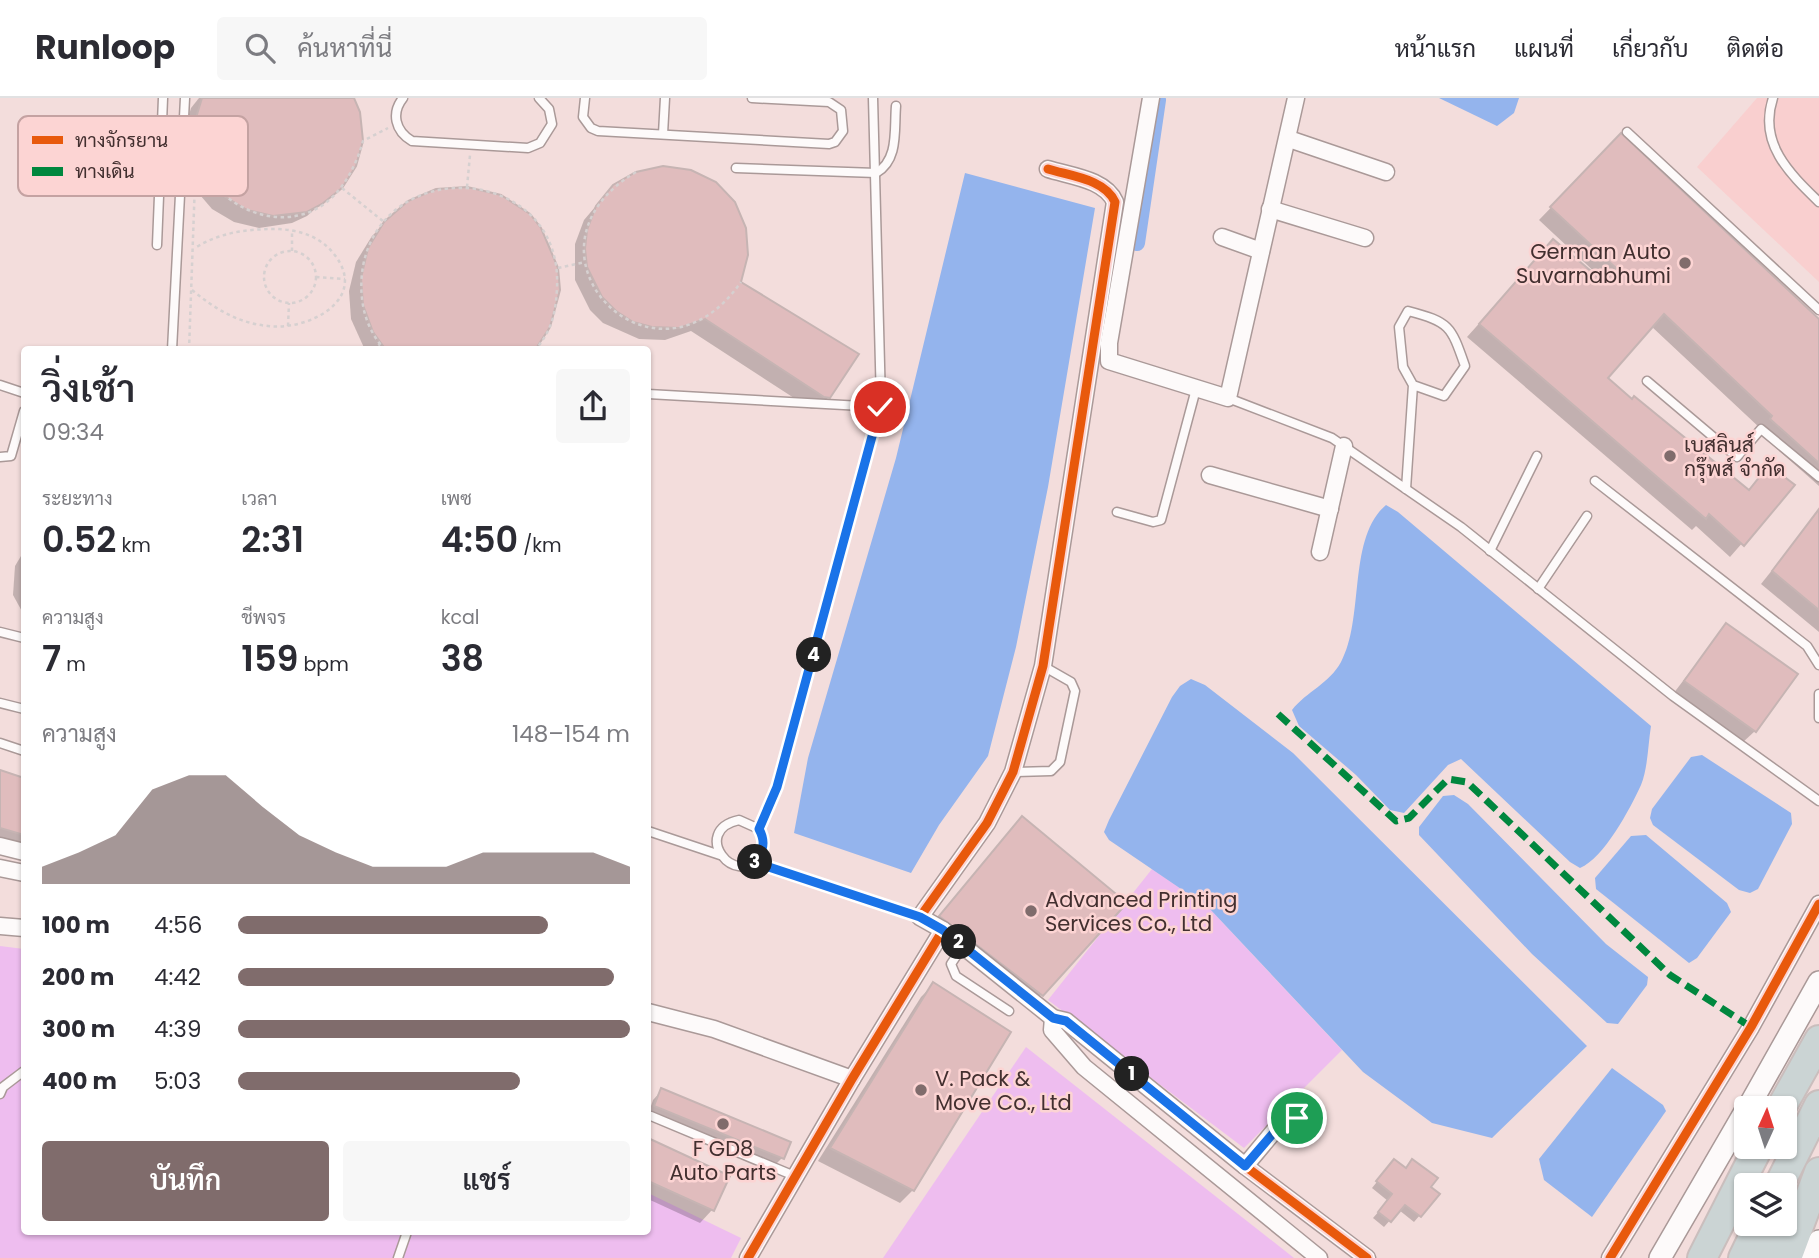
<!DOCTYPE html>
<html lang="th">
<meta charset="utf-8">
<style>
body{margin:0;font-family:Poppins,Sarabun,sans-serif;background:#f7f7f7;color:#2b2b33;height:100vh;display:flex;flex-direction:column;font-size:26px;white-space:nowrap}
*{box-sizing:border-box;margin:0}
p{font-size:23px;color:#7c7c81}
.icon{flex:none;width:38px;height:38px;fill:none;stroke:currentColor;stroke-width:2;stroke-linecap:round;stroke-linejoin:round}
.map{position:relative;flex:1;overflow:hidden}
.side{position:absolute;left:21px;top:248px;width:630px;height:889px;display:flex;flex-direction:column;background:#fff;border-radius:7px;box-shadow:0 2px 5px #0004}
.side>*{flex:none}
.needle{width:46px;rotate:3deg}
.tools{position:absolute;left:1734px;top:998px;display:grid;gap:14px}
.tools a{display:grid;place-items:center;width:63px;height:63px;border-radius:7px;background:#fff;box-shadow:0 2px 5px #0004;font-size:35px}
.pin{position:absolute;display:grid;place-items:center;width:60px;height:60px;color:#fff;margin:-30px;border:4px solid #fff;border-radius:50%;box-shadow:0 2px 7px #0007}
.km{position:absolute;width:35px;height:35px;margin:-18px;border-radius:50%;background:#222;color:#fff;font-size:19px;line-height:35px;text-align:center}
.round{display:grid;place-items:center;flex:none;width:74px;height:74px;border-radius:7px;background:#f7f7f7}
.overview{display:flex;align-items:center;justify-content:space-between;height:119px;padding:0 21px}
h1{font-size:38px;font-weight:600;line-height:52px}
.stats{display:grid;grid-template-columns:repeat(3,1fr);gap:10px;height:119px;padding:7px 21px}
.stats div{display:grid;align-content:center}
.stats b{font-size:35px;font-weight:600}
.stats small{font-size:19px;font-weight:400}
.stats p{font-size:19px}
.chart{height:196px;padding:14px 21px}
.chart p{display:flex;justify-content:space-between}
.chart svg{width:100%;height:126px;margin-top:7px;fill:#806c6c;opacity:.7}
.primary-button{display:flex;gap:14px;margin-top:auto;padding:14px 21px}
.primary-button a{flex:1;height:80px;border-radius:7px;background:#806c6c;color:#fff;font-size:28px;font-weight:600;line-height:80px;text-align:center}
.primary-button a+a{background:#f7f7f7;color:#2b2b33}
ul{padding:0 21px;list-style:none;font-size:23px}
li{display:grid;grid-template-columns:112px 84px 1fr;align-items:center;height:52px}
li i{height:18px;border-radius:9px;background:#806c6c}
header{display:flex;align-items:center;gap:42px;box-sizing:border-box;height:98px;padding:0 35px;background:#fff;border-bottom:2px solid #e1e1e2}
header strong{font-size:33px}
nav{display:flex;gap:38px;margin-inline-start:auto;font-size:24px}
.search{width:490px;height:63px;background:#f7f7f7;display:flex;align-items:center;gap:18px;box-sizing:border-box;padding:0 24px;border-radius:7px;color:#7c7c81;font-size:26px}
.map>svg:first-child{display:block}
.built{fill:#f9cfcf}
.green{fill:#eebdef}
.water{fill:#94b4ed}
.shadow{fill:#0003}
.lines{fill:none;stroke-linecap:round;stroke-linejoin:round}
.canal{stroke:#94b4ed;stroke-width:16}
.building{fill:#e0bcbd;stroke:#c6b4b3;stroke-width:2}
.service-casing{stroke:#aa9998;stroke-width:11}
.minor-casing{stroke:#aa9998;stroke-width:19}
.secondary-casing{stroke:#aa9998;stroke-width:24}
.motorway-casing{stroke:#cabebd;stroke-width:32}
.path{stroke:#d6d0d0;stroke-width:2.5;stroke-dasharray:3.5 3.5;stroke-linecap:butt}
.service{stroke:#fdfafa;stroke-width:8}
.minor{stroke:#fdfafa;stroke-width:16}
.secondary{stroke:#fdfafa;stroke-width:21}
.motorway{stroke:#cbd4d4;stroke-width:28}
.quiet{stroke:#00873e;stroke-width:7;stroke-dasharray:14 7;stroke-linecap:butt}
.cycleway-casing{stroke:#fcd4d3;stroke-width:13}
.cycleway{stroke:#e8590c;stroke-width:9}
.route-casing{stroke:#fff;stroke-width:14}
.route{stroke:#1a73e8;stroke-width:9}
.poi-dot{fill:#806c6c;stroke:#fcd4d3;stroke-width:2.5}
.labels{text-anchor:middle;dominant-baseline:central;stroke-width:5;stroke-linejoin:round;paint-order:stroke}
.poi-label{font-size:21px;fill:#422f2f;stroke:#fcd4d3;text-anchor:start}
.key{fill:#fcd4d3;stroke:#c4a2a2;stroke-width:2}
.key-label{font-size:19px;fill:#422f2f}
</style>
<header>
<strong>Runloop</strong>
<div class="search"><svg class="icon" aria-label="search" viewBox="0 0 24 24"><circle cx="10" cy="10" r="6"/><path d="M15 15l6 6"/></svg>ค้นหาที่นี่</div>
<nav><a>หน้าแรก</a><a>แผนที่</a><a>เกี่ยวกับ</a><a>ติดต่อ</a></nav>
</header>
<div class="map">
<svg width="1819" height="1160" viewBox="0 0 1819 1160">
<rect width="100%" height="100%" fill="#f3dddc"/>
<path class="built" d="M1757,0H1819V184L1697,69Z"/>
<g class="green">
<path d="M1152,771L1209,810L1342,952L1244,1050L1048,902Z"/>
<path d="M0,848L24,851V1134H648V1095L741,1140L731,1160H0Z"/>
<path d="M1026,949L1294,1160H883Z"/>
</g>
<g class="water">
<path d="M1439,0H1519L1514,15L1497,28Z"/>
<path d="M965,75L1095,110L1048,389L1016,549L988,658L939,727L911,775L794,735L808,660L896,360Z"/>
<path d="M1386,407L1398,414L1651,628C1648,646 1648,670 1641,687C1630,711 1604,760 1580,770L1570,764L1461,661L1448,667L1404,715L1390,712L1356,677L1299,628L1292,612C1307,593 1329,586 1341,564C1365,520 1347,440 1386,407Z"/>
<path d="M1191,581L1205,587L1293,655L1587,948L1492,1040L1432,1025L1363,974L1209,810L1109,742L1104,734L1109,722L1172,599L1180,588Z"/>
<path d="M1702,657L1791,715L1792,726L1758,791L1750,795L1739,792L1653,727L1650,720L1652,711L1691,659Z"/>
<path d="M1454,697L1468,706L1606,846L1648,879L1647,887L1618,926L1607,925L1532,856L1419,737V729L1443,698Z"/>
<path d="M1646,737L1727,805L1731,814L1697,860L1689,865L1596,791L1595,780L1631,738Z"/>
<path d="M1612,970L1663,1007L1666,1013L1592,1119L1544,1082L1539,1061Z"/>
</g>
<g class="shadow">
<path d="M199,0H352L340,89L307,118L292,125L259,130L234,124L212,111L194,90L184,65L183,37L191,10Z"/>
<path d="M1621,37L1819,224V388L1759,335L1761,331L1651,228L1606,280L1747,393L1769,369L1792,388L1730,459L1696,428L1692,432L1467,239L1553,143L1598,182L1600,179L1539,122Z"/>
<path d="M601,102L739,185L829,299L816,311H811L691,233L665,242L639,241L603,225L590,212L575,182V146L584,122Z"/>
<path d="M529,118L549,146L557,170L555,213L533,252H365L351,221L349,193L356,164L372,138L385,125Z"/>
<path d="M1818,415L1819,416V534L1761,486Z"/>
<path d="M24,453V517L13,497L15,468Z"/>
<path d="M1726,527L1755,633L1742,645L1673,596Z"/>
<path d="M0,674L24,681V762L0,754Z"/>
<path d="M1010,733L1125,805L1029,910L928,831Z"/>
<path d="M933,887L913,1092L900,1105L818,1063L921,899Z"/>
<path d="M662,992L782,1060L773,1069L648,1017L653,1002Z"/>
<path d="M648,1042L728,1079L712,1112L700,1125L648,1101Z"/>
<path d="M1389,1069L1438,1096L1414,1124L1399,1112L1384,1129L1373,1120L1388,1103L1372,1090Z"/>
</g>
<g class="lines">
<path class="canal" d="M1137,145L1158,2"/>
</g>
<g class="building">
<path d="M202,0H354L360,14L363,43L356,68L342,90L322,106L307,114L273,118L247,112L224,98L206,78L196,52L195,23Z"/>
<path d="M1621,35L1819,221V365L1770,321L1772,318L1664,216L1608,280L1632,301L1634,298L1749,392L1769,367L1795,387L1744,448L1709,416L1706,421L1479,226L1553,141L1604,184L1616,170L1550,109Z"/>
<path d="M663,68L691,72L716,84L735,104L746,130L748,157L741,184L859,256L830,300L824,299L705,221L679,230L652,229L633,224L616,213L602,199L587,169L585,151L587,132L596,108L613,87L636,74Z"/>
<path d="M467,89L501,97L530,116L541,130L558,170L560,192L550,229L535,252H386L373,234L363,207L361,180L368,150L384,124L408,103L436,91Z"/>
<path d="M1819,411V512L1772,473Z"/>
<path d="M1726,525L1798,576L1756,634L1684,583Z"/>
<path d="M0,672L24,680V737L0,730Z"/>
<path d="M1022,718L1127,805L1043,898L939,818Z"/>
<path d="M933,884L1011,934L914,1093L830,1050Z"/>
<path d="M661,990L791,1044L784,1061L654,1008Z"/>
<path d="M648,1040L730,1078L714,1113L648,1083Z"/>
<path d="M1394,1061L1406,1070L1412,1061L1438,1080L1431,1089L1440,1096L1421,1119L1405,1107L1391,1124L1378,1114L1392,1096L1376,1083Z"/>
</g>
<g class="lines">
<defs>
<g id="service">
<path d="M403,0C391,15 395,33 412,43L528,50L540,45L552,26L549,11L539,0"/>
<path d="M585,0L583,19L591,30L598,33L829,46L835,44L843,33L841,12L829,4L752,0"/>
<path d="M1773,0C1758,45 1789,75 1819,104"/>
<path d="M1627,34L1819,212"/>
<path d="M663,36L665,0"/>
<path d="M736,70L876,75C899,62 894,32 896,8"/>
<path d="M157,147L163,0"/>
<path d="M172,252L185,0"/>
<path d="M1647,283L1737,359L1761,331L1819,379"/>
<path d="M0,287L24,295"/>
<path d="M648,296L880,309"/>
<path d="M1228,300L1332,340L1461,429L1673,598L1819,703"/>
<path d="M0,359L11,358L24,313"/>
<path d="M1595,383L1807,548L1819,567"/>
<path d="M1406,391L1413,287L1403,269L1399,229L1408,213C1450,224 1451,228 1465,268L1444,298L1413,287"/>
<path d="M1117,414L1153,424L1161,422L1196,291"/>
<path d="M1490,453L1537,358"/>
<path d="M1538,491L1587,418"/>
<path d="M0,534L24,540"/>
<path d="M1819,596V620"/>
<path d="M0,605L24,611"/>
<path d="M0,645L24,653"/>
<path d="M1013,674L1051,673L1060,664L1075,593L1071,584L1043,568"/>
<path d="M759,731L739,722C689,733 736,793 760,757C766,749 764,740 759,731L777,689L881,305L873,0"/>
<path d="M648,733L720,757"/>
<path d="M754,764L920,819"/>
<path d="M963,848L951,866L956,878L1009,913"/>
<path d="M0,996L3,989L24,973"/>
<path d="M651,1018L797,1079"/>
<path d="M398,1160L407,1134"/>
</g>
<g id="minor">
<path d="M1151,0L1109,245V263L1228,300L1296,0"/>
<path d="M1289,41L1386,74"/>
<path d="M1048,71C1070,78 1105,81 1115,104L1043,568L1013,674L987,725L920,819L943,832L1053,920L1066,923L1245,1068L1367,1160"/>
<path d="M1270,111L1365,140"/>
<path d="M1222,139L1261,153"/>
<path d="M1210,377L1330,411"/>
<path d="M1320,454L1344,348"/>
<path d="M0,748L24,754"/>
<path d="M0,770L24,775"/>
<path d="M0,828L24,830"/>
<path d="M648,914L714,931L852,981"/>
<path d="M1053,920L1052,932L1084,969L1319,1160"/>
<path d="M1245,1068L1285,1020H1297"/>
<path d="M748,1160L852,981L943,832"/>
<path d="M1610,1160L1751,929L1819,806"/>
</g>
<g id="secondary">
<path d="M1748,1010L1819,884"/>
<path d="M1660,1160L1746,1012"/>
<path d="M1811,1160L1819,1143"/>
</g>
<g id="motorway">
<path d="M1781,1010L1819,942"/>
<path d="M1779,1087L1819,1007"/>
<path d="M1702,1160L1759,1048"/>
<path d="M1743,1160L1760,1125"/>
<path d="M1764,1160L1784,1125"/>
<path d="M1787,1160L1819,1074"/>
</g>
</defs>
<use href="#service" class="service-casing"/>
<use href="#minor" class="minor-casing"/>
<use href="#secondary" class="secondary-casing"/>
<use href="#motorway" class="motorway-casing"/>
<g class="path">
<path d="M196,41C198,90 252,129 300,117C335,109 354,75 363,43L388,30"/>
<path d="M636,74C504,153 654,309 741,184"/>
<path d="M467,89L470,57"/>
<path d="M342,90L384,124"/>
<circle cx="290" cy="179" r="26"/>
<path d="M292,153V133"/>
<path d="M558,170L585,164"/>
<path d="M316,179L345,181"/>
<path d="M192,192C215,211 238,225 268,228C309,233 370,201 334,156C320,138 299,132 277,131C248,131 220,134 195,150"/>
<path d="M288,228L289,205"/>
<path d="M189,252L196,56"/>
<path d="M373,252L380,246"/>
<path d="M385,252C364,229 358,200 363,168C385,54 563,68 557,189C556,214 552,233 535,252"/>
</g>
<use href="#service" class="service"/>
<use href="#minor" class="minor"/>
<use href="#secondary" class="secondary"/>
<use href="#motorway" class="motorway"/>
<path class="quiet" d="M1278,616L1396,723L1409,720L1448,681L1467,684L1670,877L1751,929"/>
<defs>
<g id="cycleway">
<path d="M1048,71C1070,78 1105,81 1115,104L1043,568L1013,674L987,725L920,819L943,832L1053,920L1066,923L1245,1068L1367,1160"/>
<path d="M748,1160L852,981L943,832"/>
<path d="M1610,1160L1751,929L1819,806"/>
</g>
</defs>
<use href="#cycleway" class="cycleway-casing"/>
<use href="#cycleway" class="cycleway"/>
</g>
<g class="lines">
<defs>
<path id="route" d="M880,309L777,689L759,731C766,744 764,754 754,764L920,819L943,832L1053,920L1066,923L1245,1068L1288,1018L1297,1020"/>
</defs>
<use href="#route" class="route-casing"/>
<use href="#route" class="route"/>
</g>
<g class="poi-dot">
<circle cx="1685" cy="165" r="7"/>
<circle cx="1670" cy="358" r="7"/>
<circle cx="1031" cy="813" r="7"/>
<circle cx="921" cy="992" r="7"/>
<circle cx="723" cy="1026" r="7"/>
</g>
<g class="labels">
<g class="poi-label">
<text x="1671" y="153" text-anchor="end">German Auto<tspan x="1671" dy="24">Suvarnabhumi</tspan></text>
<text x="1684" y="346">เบสลินส์<tspan x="1684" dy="24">กรุ๊พส์ จำกัด</tspan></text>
<text x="1045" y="801">Advanced Printing<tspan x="1045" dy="24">Services Co., Ltd</tspan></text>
<text x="935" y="980">V. Pack &amp;<tspan x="935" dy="24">Move Co., Ltd</tspan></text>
<text x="723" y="1050" text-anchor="middle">F GD8<tspan x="723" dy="24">Auto Parts</tspan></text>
</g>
</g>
<rect x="18" y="18" width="230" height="80" rx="10" class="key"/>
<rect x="32" y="38" width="31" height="8" fill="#e8590c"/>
<rect x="32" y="69" width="31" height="9" fill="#00873e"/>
<g class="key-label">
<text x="75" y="49">ทางจักรยาน</text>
<text x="75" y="80">ทางเดิน</text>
</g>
</svg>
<div class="tools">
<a><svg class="needle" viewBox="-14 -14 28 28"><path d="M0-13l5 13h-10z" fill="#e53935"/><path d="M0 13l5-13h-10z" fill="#7c7c81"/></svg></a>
<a><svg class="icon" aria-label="layers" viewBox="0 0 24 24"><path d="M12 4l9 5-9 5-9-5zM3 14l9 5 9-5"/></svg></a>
</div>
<div class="pin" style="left:1297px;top:1020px;background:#1e9e55"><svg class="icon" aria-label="arrive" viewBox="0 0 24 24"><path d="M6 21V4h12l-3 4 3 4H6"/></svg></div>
<div class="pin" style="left:880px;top:309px;background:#d93025"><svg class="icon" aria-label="check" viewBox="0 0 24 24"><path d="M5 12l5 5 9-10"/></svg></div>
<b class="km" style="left:1132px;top:976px">1</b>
<b class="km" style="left:959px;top:844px">2</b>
<b class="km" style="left:755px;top:764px">3</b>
<b class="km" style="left:814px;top:557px">4</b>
<section class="side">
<div class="overview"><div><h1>วิ่งเช้า</h1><p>09:34</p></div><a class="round"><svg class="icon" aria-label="share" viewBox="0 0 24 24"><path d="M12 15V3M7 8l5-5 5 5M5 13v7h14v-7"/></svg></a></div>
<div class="stats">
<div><p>ระยะทาง</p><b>0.52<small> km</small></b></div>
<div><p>เวลา</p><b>2:31</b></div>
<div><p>เพซ</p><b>4:50<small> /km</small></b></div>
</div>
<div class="stats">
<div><p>ความสูง</p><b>7<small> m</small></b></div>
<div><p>ชีพจร</p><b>159<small> bpm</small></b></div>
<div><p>kcal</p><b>38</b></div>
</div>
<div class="chart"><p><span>ความสูง</span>148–154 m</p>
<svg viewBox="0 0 160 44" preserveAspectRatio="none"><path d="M0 44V38L10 33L20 27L30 11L40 6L50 6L60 17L70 27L80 33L90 38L100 38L110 38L120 33L130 33L140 33L150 33L160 38V44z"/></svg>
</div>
<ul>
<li><b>100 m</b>4:56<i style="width:79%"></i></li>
<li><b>200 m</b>4:42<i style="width:96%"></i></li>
<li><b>300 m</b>4:39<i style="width:100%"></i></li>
<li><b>400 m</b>5:03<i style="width:72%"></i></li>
</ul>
<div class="primary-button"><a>บันทึก</a><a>แชร์</a></div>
</section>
</div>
